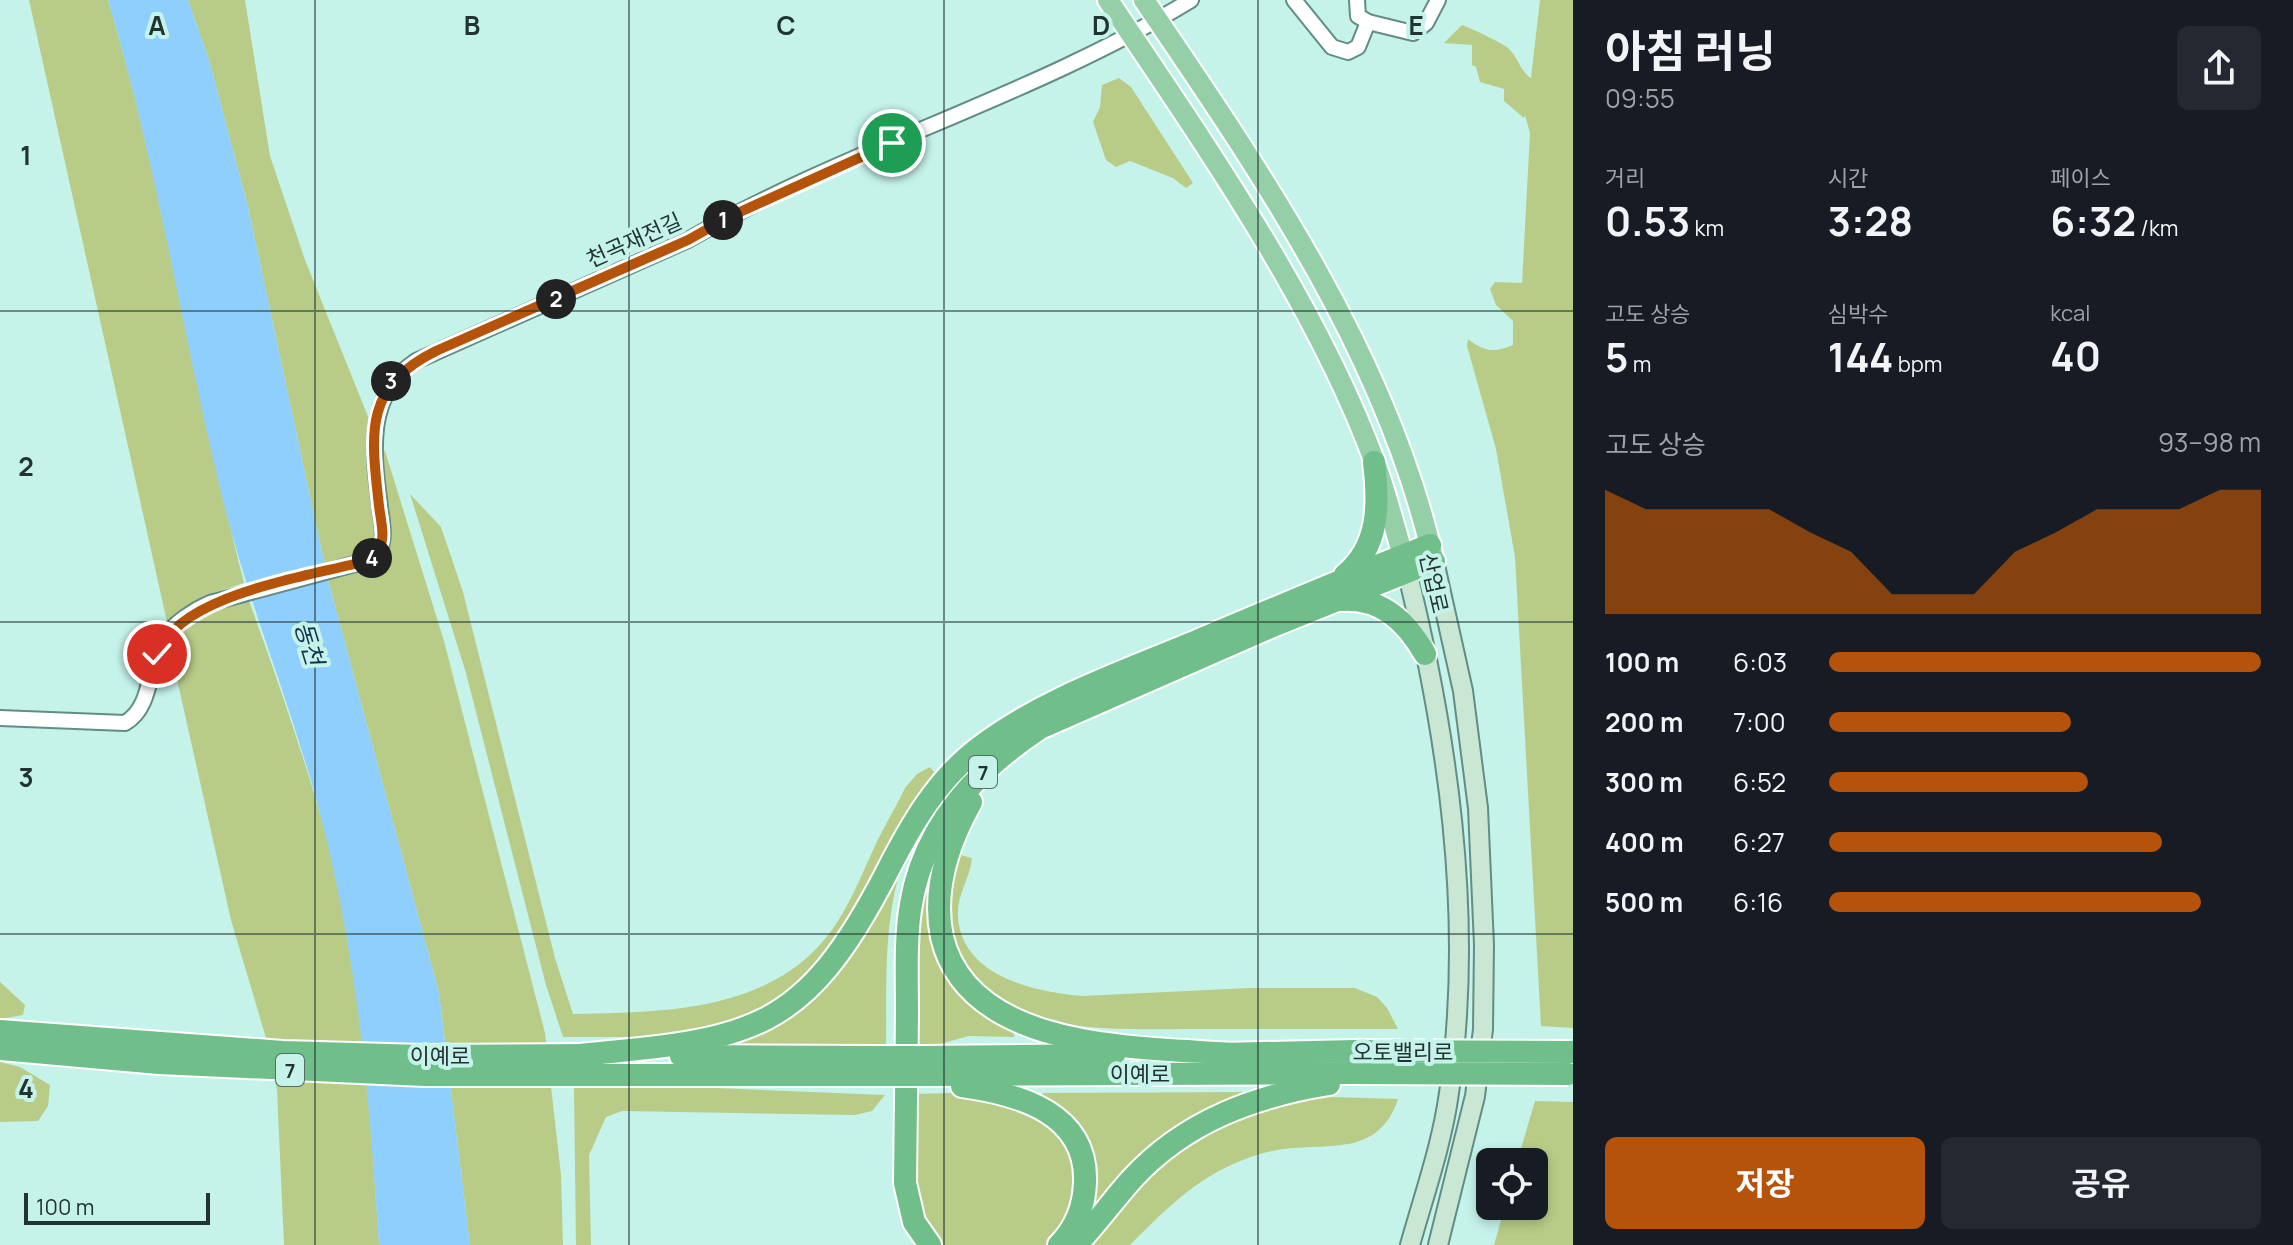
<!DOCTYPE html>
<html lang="ko">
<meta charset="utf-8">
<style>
body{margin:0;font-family:Manrope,"Noto Sans KR",sans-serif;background:#242831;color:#f1f3f6;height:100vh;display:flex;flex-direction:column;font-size:30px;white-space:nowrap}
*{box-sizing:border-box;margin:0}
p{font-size:26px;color:#9ea1a6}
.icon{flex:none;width:44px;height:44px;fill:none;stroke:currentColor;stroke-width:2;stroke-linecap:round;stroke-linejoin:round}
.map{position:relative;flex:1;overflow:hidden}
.details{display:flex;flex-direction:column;background:#171b24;width:720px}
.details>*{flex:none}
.controls{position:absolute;left:1476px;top:1148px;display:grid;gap:16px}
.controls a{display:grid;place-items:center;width:72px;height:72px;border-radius:12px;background:#171b24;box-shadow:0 4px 12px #0003;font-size:40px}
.scale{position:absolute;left:24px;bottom:20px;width:186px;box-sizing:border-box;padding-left:8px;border:4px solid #223430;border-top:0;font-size:22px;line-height:28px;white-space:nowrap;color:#223430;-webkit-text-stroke:6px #c5f3ea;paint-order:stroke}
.pin{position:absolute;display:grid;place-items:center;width:68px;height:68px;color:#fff;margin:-34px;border:4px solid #fff;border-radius:50%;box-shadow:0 2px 8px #0007}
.km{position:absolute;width:40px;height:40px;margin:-20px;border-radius:50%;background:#222;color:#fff;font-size:22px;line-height:40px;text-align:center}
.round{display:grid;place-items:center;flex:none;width:84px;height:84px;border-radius:12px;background:#242831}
.overview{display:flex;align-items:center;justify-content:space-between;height:136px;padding:0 32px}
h1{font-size:44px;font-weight:700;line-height:60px}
.stats{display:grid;grid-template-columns:repeat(3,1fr);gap:12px;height:136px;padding:8px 32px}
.stats div{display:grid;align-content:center}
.stats b{font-size:40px;font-weight:700}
.stats small{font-size:22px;font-weight:400}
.stats p{font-size:22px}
.chart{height:224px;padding:16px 32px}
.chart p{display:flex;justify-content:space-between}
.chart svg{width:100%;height:144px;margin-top:8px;fill:#b45309;opacity:.7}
.action{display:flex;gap:16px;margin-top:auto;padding:16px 32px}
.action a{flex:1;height:92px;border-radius:12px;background:#b45309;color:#fff;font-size:32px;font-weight:700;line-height:92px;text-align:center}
.action a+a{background:#242831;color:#f1f3f6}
ul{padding:0 32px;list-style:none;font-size:26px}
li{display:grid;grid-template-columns:128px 96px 1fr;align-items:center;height:60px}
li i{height:20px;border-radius:10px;background:#b45309}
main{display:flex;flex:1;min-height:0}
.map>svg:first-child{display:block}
.green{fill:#b8cc87}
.water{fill:#8fcffe}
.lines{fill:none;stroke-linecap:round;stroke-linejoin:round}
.minor-casing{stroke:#628d85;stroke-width:18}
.secondary-casing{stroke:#628d85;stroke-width:22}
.primary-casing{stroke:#fff;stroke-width:24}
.trunk-casing{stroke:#fff;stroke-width:26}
.minor{stroke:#fff;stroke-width:14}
.secondary{stroke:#c9e7d3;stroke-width:18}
.primary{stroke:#94cfa7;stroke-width:20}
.trunk{stroke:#70bf8a;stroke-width:22}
.trunk-bridge-casing{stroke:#fff;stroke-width:26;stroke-linecap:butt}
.trunk-bridge{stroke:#70bf8a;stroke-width:22}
.route-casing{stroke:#fff;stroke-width:16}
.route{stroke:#b45309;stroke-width:10}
.grid{fill:none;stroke:#223430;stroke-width:2;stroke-opacity:0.55}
.labels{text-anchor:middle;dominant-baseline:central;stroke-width:8;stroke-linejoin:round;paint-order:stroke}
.shield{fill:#c5f3ea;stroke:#536d68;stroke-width:2}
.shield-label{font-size:20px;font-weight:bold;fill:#223430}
.street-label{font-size:22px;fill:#223430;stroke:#c5f3ea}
.water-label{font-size:24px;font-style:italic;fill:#12354d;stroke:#c5f3ea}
.grid-label{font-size:26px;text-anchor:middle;font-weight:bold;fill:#223430;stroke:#c5f3ea;stroke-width:8;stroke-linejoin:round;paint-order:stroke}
</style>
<main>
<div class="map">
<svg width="1573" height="1245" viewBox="0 0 1573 1245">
<rect width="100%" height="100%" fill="#c5f3ea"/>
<g class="green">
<path d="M29,0H108C165,191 194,390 244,583L203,596L167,622Z"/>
<path d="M188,0H245L270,156L305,260L369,419L377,562L384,558L389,542L380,452L385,451L444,641L545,1033L561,1175L563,1245H470L439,993L327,576L248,207L209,60Z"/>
<path d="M1540,0H1573V1028L1541,1026L1515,557L1496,449L1467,346L1468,339C1485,352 1494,353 1513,345V321L1496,305L1490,289L1495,282L1522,283L1530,133L1525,115L1524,118L1504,101V89L1480,82L1476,67L1472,65V45L1444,43L1462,25C1469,27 1504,44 1508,48C1518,57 1520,71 1531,78Z"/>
<path d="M1119,78L1131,87L1193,183L1186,188L1173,178L1130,161L1116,167L1106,160L1093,122L1100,107L1102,85Z"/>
<path d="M410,494L441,527L463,592L555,958L573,1014C656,1012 753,1013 816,949C843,922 858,883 874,848C883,828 895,809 905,788L917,774L930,767L934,772L904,815L844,930L793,992L751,1016L674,1037H563L546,985L466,673Z"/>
<path d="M248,598C276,676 304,755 326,835C361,969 370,1108 379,1245H284L277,1090L266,1038L231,920L170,648C179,617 222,606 248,598Z"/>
<path d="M961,855L972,858C970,879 956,896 958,918C963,976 1033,992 1082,996L1249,988H1355L1377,997L1387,1008L1398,1029C1333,1029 1269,1029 1204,1029C1137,1028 1062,1036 1001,1002C974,987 957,960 951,930C947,909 945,872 961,855Z"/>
<path d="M901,868C883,926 887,985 886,1045L738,1046V1041L767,1029Z"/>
<path d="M929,868L937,871L935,930L1014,1027V1037L969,1036L936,1045H915L914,945Z"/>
<path d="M0,982L25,1005L23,1015L0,1019Z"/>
<path d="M0,1062L20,1067L50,1085L48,1106L38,1121L0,1122Z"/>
<path d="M574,1087H692L885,1095L872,1111L855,1115L622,1111L606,1117L589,1155L591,1245H576Z"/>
<path d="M1246,1092L1247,1096L1092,1214L1089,1211L1094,1186L1041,1099L1043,1093Z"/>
<path d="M954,1093L1008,1102L1060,1131L1076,1170L1072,1213L1049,1245H937L914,1203L913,1094Z"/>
<path d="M1331,1097L1398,1099C1379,1156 1332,1143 1284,1149C1267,1151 1248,1157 1231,1165C1191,1183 1161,1214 1130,1245H1088C1158,1163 1216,1103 1331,1097Z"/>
<path d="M1535,1101L1573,1102V1245H1494L1505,1206H1534V1162H1517Z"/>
</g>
<path class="water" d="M108,0H188L209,60L248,207L327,576L439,993L470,1245H379C370,1108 359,972 326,838C298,719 248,607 220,488C181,326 156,160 108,0Z"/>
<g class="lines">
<defs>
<g id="minor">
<path d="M1294,0L1332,47L1348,52L1358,47L1368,22L1358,16L1357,0"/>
<path d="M1368,22L1413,33L1426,23L1438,0"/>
<path d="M0,718L125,723C154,706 147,664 164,638C174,623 194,610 210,603L366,561L376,555C387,541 382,524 380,507C373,453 365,395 416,361L688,240C850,147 1032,97 1191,0"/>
</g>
<g id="secondary">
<path d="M1404,559C1447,730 1475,916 1449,1093C1442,1144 1424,1195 1410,1245"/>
<path d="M1434,561L1463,691L1478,808L1484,945L1483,1029L1475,1096L1438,1245"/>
</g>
<g id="primary">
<path d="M1108,0C1203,142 1316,302 1375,463C1386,493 1394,525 1403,556"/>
<path d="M1144,0C1260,171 1386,353 1433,558"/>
</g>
<g id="trunk">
<path d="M1345,575C1380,546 1379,503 1374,462"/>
<path d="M1341,600C1381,597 1406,621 1425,654"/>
<path d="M971,802C948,843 932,889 942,937C969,1052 1141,1047 1234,1054"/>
<path d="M0,1031L283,1052L423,1056L591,1055"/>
<path d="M0,1049L159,1063L425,1075H878"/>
<path d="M1221,1054L1355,1051"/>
<path d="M579,1055C751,1039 803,1035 887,872C911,825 937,779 980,747C1041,701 1115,675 1185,646C1266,612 1348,577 1430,545"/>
<path d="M681,1056L880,1057"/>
<path d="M925,1057L1114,1055"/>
<path d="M926,1075L1354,1073"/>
<path d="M962,1086C1019,1094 1088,1113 1085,1183C1084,1207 1076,1228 1059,1245"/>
<path d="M930,1245L914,1222L905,1183C906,1126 906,1070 907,1013C907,977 905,939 911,904C924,826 978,769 1040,728L1275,625L1434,561"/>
<path d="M1076,1245C1096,1224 1113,1200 1132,1179C1185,1121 1255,1096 1329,1084"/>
</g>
</defs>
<use href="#minor" class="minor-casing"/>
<use href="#secondary" class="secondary-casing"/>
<use href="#primary" class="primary-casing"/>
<use href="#trunk" class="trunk-casing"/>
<use href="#minor" class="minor"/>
<use href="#secondary" class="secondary"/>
<use href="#primary" class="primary"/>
<use href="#trunk" class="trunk"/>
<defs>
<g id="trunk-bridge">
<path d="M1355,1051L1572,1052"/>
<path d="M880,1057H925"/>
<path d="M1354,1073L1568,1074"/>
<path d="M878,1075H926"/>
</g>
</defs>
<use href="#trunk-bridge" class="trunk-bridge-casing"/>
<use href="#trunk-bridge" class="trunk-bridge"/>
</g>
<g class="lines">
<defs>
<path id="route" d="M157,654C180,594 307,577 366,561L376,555C387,540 381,523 379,506C371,434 363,387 436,351L688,240L729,217L892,143"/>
</defs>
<use href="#route" class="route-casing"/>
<use href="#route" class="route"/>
</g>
<path class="grid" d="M315,0V1245M629,0V1245M944,0V1245M1258,0V1245M0,311H1573M0,622H1573M0,934H1573"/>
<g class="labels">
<g class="shield">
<rect x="969" y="756" width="28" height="32" rx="6"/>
<rect x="276" y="1054" width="28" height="32" rx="6"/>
</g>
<g class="shield-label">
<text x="983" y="772">7</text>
<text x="290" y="1070">7</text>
</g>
<g class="street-label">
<text transform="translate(634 240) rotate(-24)">천곡재전길</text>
<text transform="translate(1434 583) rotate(77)">산업로</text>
<text x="1403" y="1052">오토밸리로</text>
<text x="440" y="1056">이예로</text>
<text x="1140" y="1074">이예로</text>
</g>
<g class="water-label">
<text transform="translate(310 643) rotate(73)">동천</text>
</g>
</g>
<g class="grid-label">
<text x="157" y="35">A</text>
<text x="472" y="35">B</text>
<text x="786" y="35">C</text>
<text x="1101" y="35">D</text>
<text x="1416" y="35">E</text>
<text x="26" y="165">1</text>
<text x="26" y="476">2</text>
<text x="26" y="787">3</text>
<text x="26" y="1098">4</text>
</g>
</svg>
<div class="controls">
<a><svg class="icon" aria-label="locate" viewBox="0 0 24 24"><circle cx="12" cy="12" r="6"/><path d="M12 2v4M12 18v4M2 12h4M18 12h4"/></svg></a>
</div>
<div class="scale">100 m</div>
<div class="pin" style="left:892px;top:143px;background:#1e9e55"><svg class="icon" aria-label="arrive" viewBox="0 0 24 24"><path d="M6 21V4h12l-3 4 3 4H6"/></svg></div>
<div class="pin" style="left:157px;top:654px;background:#d93025"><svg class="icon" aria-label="check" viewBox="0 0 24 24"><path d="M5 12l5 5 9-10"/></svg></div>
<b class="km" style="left:723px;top:220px">1</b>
<b class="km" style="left:556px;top:299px">2</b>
<b class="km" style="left:391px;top:381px">3</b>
<b class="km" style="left:372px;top:558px">4</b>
</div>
<section class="details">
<div class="overview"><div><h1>아침 러닝</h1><p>09:55</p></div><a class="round"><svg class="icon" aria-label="share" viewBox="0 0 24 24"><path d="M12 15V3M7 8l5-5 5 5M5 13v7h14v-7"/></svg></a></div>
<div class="stats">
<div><p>거리</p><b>0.53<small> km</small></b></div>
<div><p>시간</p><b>3:28</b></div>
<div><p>페이스</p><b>6:32<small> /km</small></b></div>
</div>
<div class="stats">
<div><p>고도 상승</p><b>5<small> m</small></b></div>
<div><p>심박수</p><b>144<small> bpm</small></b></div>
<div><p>kcal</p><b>40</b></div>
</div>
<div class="chart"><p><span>고도 상승</span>93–98 m</p>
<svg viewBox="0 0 160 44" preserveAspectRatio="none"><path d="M0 44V6L10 12L20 12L30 12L40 12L50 19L60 25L70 38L80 38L90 38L100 25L110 19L120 12L130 12L140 12L150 6L160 6V44z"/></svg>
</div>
<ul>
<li><b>100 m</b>6:03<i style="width:100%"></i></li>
<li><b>200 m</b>7:00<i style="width:56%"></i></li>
<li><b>300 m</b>6:52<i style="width:60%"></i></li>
<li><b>400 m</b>6:27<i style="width:77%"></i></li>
<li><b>500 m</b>6:16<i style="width:86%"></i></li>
</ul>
<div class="action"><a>저장</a><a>공유</a></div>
</section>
</main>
